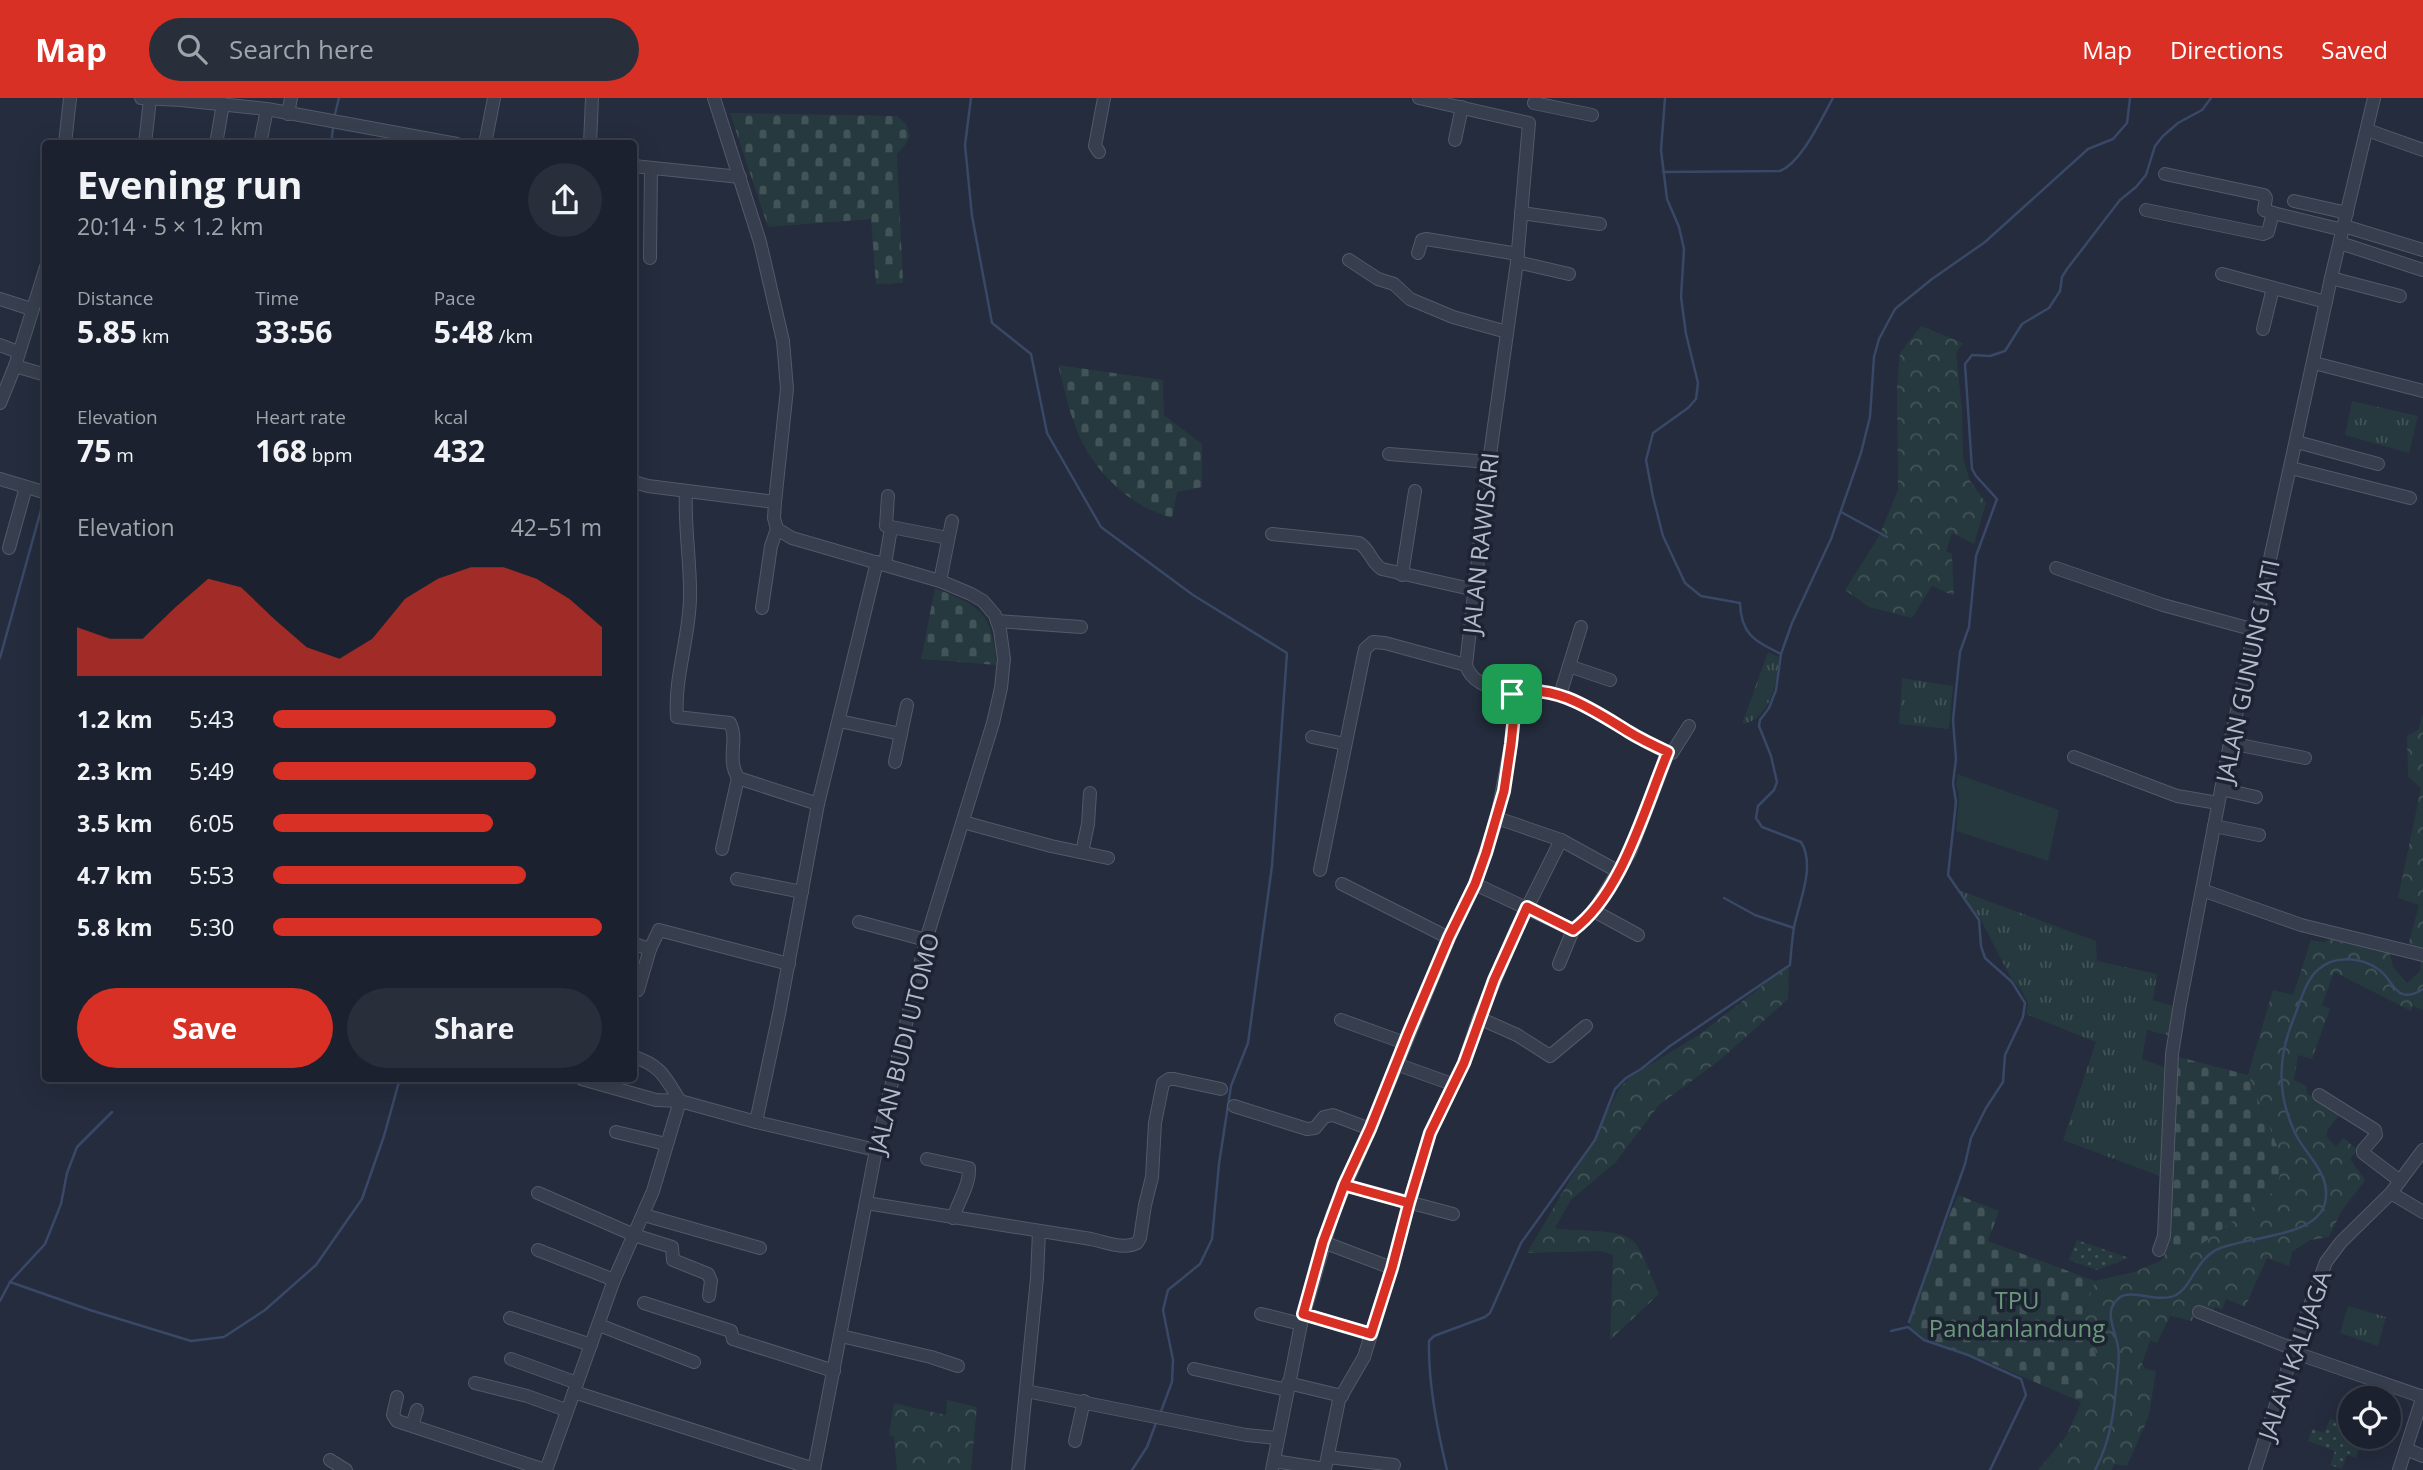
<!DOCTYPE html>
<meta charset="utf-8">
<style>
body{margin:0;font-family:"Open Sans",sans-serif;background:#282e3a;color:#f1f3f6;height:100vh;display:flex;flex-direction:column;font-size:26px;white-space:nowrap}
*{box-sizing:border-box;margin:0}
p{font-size:23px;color:#a0a3aa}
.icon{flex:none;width:38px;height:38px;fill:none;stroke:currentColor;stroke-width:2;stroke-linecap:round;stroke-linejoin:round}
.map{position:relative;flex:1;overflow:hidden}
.drawer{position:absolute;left:42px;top:42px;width:595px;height:942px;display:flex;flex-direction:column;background:#1b212e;border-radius:7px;box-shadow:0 7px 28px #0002,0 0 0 2px #393e4a}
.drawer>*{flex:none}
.controls{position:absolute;left:2338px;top:1288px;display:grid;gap:14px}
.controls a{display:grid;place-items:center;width:63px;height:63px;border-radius:50%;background:#1b212e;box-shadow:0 7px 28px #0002,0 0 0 2px #393e4a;font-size:35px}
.pin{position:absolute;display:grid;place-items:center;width:60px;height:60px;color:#fff;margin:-30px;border-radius:14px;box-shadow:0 4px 10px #0006}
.round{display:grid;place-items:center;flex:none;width:74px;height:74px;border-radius:37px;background:#282e3a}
.headline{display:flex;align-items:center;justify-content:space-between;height:119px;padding:0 35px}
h1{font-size:38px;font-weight:700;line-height:52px}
.stats{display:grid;grid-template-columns:repeat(3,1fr);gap:10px;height:119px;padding:7px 35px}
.stats div{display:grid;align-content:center}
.stats b{font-size:30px;font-weight:700}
.stats small{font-size:19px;font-weight:400}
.stats p{font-size:19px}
.chart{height:196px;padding:14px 35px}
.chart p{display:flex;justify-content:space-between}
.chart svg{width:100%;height:126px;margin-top:7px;fill:#d93025;opacity:.7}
.cta{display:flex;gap:14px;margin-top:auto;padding:14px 35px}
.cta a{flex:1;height:80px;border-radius:42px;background:#d93025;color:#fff;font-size:28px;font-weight:700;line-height:80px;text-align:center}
.cta a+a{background:#282e3a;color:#f1f3f6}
ul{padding:0 35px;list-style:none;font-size:23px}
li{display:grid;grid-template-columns:112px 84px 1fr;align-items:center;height:52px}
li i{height:18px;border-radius:9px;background:#d93025}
header{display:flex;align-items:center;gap:42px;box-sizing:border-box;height:98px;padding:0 35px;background:#d93025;color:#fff}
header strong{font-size:33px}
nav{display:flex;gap:38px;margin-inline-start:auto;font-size:24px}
.search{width:490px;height:63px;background:#282e3a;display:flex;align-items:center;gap:18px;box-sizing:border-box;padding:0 24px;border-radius:38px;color:#a0a3aa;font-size:26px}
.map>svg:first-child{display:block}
.grass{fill:url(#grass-tufts)}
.forest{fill:url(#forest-crowns)}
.cemetery{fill:url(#cemetery-stones)}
.park{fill:#26393e}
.garden{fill:url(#garden-dots)}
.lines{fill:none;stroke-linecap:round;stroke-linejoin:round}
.stream{stroke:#394866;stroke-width:2.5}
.minor-casing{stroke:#535968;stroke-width:14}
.minor{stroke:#373e4d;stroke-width:12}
.route-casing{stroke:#fff;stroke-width:14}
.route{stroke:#d93025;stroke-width:9}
.labels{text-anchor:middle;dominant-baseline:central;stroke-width:7;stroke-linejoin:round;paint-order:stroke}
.street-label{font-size:24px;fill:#b3b9c8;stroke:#1d2332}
.park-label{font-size:24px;fill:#6a997a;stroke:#1d2332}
</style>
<header>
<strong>Map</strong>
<div class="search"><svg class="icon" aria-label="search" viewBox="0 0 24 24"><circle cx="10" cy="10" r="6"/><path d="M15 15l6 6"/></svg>Search here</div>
<nav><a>Map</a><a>Directions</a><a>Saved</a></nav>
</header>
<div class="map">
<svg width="2423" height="1372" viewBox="0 0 2423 1372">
<defs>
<pattern id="grass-tufts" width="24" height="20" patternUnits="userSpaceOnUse" patternTransform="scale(1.75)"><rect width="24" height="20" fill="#26393e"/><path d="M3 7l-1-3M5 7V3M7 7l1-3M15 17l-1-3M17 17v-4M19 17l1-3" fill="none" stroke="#435458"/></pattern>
<pattern id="forest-crowns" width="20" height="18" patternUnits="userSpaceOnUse" patternTransform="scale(1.75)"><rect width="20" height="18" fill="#26393e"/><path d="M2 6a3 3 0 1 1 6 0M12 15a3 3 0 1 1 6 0" fill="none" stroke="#435458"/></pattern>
<pattern id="cemetery-stones" width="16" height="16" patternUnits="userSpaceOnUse" patternTransform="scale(1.75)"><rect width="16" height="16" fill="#26393e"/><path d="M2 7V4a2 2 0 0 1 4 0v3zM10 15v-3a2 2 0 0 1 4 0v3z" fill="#435458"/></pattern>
<pattern id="garden-dots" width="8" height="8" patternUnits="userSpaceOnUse" patternTransform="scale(1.75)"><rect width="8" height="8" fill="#26393e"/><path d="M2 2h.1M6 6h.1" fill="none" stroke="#435458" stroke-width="1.8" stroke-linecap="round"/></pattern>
</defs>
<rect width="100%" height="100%" fill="#242c3d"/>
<g class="grass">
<path d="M2352,303L2418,318L2409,355L2345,337Z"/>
<path d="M1768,554L1779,559C1777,584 1771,621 1742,626Z"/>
<path d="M1902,580L1953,588L1949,631L1899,626Z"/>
<path d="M1958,792L2096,843L2097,863L2157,876L2153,902L2174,908L2170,938L2147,932L2142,961L2167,970L2160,1078L2063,1042L2096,944L2026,916L2028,906L2022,893L2011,880L1981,822Z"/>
<path d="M2348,1208L2386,1219L2378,1248L2340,1235Z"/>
</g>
<g class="forest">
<path d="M1921,228L1963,245L1956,255L1962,311L1963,360L1970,383L1986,405L1974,446L1952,435L1946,453L1952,456L1954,498L1932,488L1912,520L1869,509L1845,492L1879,438L1898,392L1897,288L1900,255Z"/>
<path d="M2423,616V852L2408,848L2419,807L2398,800L2421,690L2408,679L2407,638L2418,632Z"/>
<path d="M2335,839L2367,847L2378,853L2380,850L2389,853L2393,869L2407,885L2420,873L2421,861H2423V912L2413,908L2411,913L2334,874L2322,907L2330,911L2312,961L2298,957L2294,982L2306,988L2307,996L2319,1001L2340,1016L2327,1033V1039L2336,1048L2344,1040L2357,1052L2350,1061L2365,1082L2341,1114L2329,1139L2310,1142L2292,1154L2289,1168L2267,1160L2245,1209L2226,1201L2222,1212L2215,1209L2213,1214L2197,1208L2192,1223L2170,1218L2157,1245L2150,1243L2142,1265L2145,1271L2156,1273L2149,1318L2127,1368L2114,1366L2112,1372H2038L2067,1337L2081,1304L2082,1220L2095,1183L2134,1174L2162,1162L2167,1152L2196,1150L2284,1065L2248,977L2273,892L2293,897L2311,842L2324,844Z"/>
<path d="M1789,867L1788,901L1720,962L1659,1007L1616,1064L1571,1102L1555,1130C1573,1134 1623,1129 1635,1145C1645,1157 1652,1181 1659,1196L1610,1242L1613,1157L1602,1153L1527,1155L1591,1046L1619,991L1630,979L1700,936Z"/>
<path d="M947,1302L977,1309L971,1372H897L894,1339L889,1337L894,1305L946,1317Z"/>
</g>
<g class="cemetery">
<path d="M730,15L897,18L906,26L910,38L905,47L897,56L903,185L876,186L871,121L768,129Z"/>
<path d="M1058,267L1163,282L1164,317L1202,346V389L1177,394L1172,420C1131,409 1094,374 1078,335C1069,314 1064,289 1058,267Z"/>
<path d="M935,490C983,510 991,513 997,567L921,561Z"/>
<path d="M2179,959L2248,977L2284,1065L2275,1093L2196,1150L2167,1152L2173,1021Z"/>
<path d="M1958,1097L1999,1113L1988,1143L2095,1183L2082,1220L2097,1260L2081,1304L1984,1262L1926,1241L1910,1229L1911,1219L1945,1128Z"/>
</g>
<path class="park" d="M1957,676L2059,712L2048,763L1956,733L1959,699L1956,686Z"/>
<g class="garden">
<path d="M2077,1142L2129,1160L2097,1172L2069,1162Z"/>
<path d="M2330,1321L2350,1329V1339H2357L2354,1349L2359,1351L2356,1360L2347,1357L2342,1371L2330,1367L2335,1353L2308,1343L2312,1331L2324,1335Z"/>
</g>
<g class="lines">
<g class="stream">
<path d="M971,0L965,47L972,118L992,225L1031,256L1047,335L1101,429L1193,497L1287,555L1272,768L1248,945L1231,988L1219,1066L1212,1141L1200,1166L1168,1192L1163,1212L1173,1262L1172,1284L1160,1316"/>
<path d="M1665,0L1661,52L1667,101L1679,129L1684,151L1681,199L1686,236L1698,285L1696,301L1688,310L1653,335L1646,362L1653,399L1663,438L1685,485L1701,498L1740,505C1741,537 1755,543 1781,556"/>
<path d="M334,20L339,0"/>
<path d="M331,46L333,30"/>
<path d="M1663,74L1780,73C1802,64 1821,21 1833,0"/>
<path d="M1841,414L1887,439"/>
<path d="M0,560L46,394"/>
<path d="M1724,800L1755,817L1794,830"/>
<path d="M10,1184L45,1146L61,1106L67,1075L77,1049L112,1014"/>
<path d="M0,1203L10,1184L90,1212L191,1243L224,1239L265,1212L316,1167L362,1101L384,1038L400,980"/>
<path d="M1909,1224L1965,1066L1971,1040L1986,1010L2003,984L2005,957L2023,919L2025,905L2012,884L1985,860L1981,848L1979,822L1948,777L1956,704L1953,685L1956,661L1953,622L1960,554L1969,529L1976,458L1997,401L1976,378L1972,371L1965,266L1972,257L1990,258L2005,253L2022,226L2049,210L2060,193L2062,179L2067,171L2120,102L2136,89L2146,77L2155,48L2163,38L2178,25L2202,12L2211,0"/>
<path d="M1891,1233L1908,1229L1924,1242L1968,1257L2021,1281L2026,1297L1990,1372"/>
<path d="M1132,1372L1147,1349L1156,1325"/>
<path d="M1447,1372C1437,1331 1428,1286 1429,1243L1434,1238L1485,1219L1490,1215L1521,1145L1595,1042L1615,991L1626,980L1641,971L1670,948L1790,867C1791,854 1792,842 1794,829C1799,804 1816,768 1801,744L1762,729L1756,720L1758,708L1774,692L1777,684L1771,658L1759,628L1760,622L1769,610L1776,592L1781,556L1792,525L1831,441L1861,355L1870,319L1874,259L1879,241L1895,211L1932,181L1985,144L2088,51L2113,41L2127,25L2130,0"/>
<path d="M2095,1372C2111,1342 2114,1314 2117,1280C2118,1270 2120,1259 2118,1249C2116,1233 2102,1213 2119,1200C2132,1190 2159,1206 2176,1197C2191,1190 2195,1162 2218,1151C2247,1138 2316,1140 2325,1105C2332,1076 2306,1058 2295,1035C2276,995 2278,957 2295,917C2301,902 2306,881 2319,871C2335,857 2361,859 2378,871C2394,881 2395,909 2423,891"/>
</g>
<defs>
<g id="minor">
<path d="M141,0L181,2L267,11L457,46"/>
<path d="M714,0L760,144L783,243L787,291L775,404L774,420L777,431L792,440L940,483L971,496L983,503L995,517L1000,532L1004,561L1001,590L993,625L926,842L876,1052L814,1372"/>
<path d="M1534,5L1592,17"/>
<path d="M288,16L291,0"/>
<path d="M2367,32L2423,52"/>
<path d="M1455,42L1462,9"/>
<path d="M65,46L70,0"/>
<path d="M145,46L150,1"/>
<path d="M216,46L223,6"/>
<path d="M260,46L267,11"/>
<path d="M485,46L494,0"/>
<path d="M590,46L592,0"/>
<path d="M1099,54L1095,48L1104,0"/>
<path d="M634,68L740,79"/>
<path d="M2165,76L2264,97L2266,100L2264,112L2273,115"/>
<path d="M2294,103L2347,115"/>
<path d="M2146,112L2263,136L2268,134L2273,115L2343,132"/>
<path d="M1521,115L1600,126"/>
<path d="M2344,128L2423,152"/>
<path d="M2340,145L2423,172"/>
<path d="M1418,155L1422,142L1426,141L1518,156"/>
<path d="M650,160L651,71"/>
<path d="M1349,162L1378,181L1394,186L1410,201L1453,219L1507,234"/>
<path d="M1517,164L1569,176"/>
<path d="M2222,176L2326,204"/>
<path d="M2331,180L2400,198"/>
<path d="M0,201L31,211"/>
<path d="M2263,231L2273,190"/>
<path d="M0,247L18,254"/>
<path d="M2314,265L2423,293"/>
<path d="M15,268L46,277"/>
<path d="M0,305L15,268L46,169"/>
<path d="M2297,344L2378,366"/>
<path d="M1389,356L1489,364"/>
<path d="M2291,370L2410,400"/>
<path d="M0,381L40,393"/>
<path d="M634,384L648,388L775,404"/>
<path d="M686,393C684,429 691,465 690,501C689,541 674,580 677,619L730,625C739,642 726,660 738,680L818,706"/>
<path d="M888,398L886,428L948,440"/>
<path d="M1272,436L1359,445C1370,451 1371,465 1382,471L1475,492"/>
<path d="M9,450L26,389"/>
<path d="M885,466L891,430"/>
<path d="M2056,470L2163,507L2255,532"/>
<path d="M1402,477L1415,393"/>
<path d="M940,483L952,423"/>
<path d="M762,510L771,448L777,431"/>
<path d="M997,523L1081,529"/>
<path d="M1569,568L1610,582"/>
<path d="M1512,596C1553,583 1597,614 1629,634C1642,642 1655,648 1668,655"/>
<path d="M1560,597L1581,529"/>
<path d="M839,623L901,636"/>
<path d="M1312,639L1345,646"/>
<path d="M2230,645L2305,660"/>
<path d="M2074,659L2177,698L2218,705"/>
<path d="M895,664L907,607"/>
<path d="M2221,691L2256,699"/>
<path d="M1497,720L1561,742L1619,774"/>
<path d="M963,724L1051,748L1108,760"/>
<path d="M2214,728L2259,737"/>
<path d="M722,751L738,680"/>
<path d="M1082,754L1088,726L1090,695"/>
<path d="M1320,772L1365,551L1373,544L1385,545L1466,567"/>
<path d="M737,781L802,794"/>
<path d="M1342,786L1449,840"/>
<path d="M1475,786L1573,832"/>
<path d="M2202,792L2301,827L2423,857"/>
<path d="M1594,813L1638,837"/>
<path d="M859,824L926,842"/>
<path d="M634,846L650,851"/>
<path d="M1559,866L1573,832L1594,813L1630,754L1668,655H1672L1689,628"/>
<path d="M638,892L650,851L659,832L789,866"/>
<path d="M1479,920L1517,937L1550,958L1586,928"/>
<path d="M1341,922L1405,945"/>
<path d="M1396,966L1452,986"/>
<path d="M582,981L656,1002L680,1003L756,1024L876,1052"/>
<path d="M2319,997L2375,1032L2376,1037L2363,1052V1055L2400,1083"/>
<path d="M1234,1008L1307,1031L1315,1030L1324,1019L1333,1017L1370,1031"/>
<path d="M756,1024L779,916L818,706L877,464"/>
<path d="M616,1034L666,1046"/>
<path d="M927,1061L969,1070C970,1087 958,1104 953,1120"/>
<path d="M1344,1087L1453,1116"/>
<path d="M538,1095L634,1137L672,1149L673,1162L708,1176L711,1183L709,1198"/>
<path d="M2391,1095L2423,1114"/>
<path d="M866,1105L1091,1141C1106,1144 1123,1152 1137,1145L1140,1140L1145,1107L1152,1079L1155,1025L1163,985L1169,981H1174L1221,991"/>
<path d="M644,1117L760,1150"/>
<path d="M1323,1144L1392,1170"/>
<path d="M538,1152L614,1182"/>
<path d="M2159,1152L2164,1138L2172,956L2180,906L2230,645L2331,180L2374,0"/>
<path d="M644,1205L731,1233L733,1241L834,1273"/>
<path d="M2199,1214L2294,1251"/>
<path d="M1261,1216L1301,1226"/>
<path d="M1303,1216L1371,1236"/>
<path d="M510,1220L591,1247"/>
<path d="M599,1227L694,1264"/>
<path d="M841,1238L931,1259L958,1268"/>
<path d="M2293,1254L2423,1299"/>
<path d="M511,1261L577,1285"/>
<path d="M1194,1271L1287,1292"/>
<path d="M475,1285L527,1298L566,1312"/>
<path d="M1288,1285L1342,1298"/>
<path d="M1026,1293L1246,1337L1278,1340"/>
<path d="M574,1294L814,1371"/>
<path d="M397,1299L393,1317L397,1323L545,1372"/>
<path d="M412,1327L417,1312"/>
<path d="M1075,1343L1084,1303"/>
<path d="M2406,1351L2423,1358"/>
<path d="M1328,1359L1394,1367"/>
<path d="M330,1362L346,1372"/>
<path d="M1274,1363L1325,1371L1339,1302L1364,1259L1392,1170L1406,1116L1430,1035L1464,965L1479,920L1516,832L1561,742"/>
<path d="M546,1372L614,1182L653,1093L680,1003C666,981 661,967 634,959"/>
<path d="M1018,1372L1037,1180L1039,1133"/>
<path d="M1272,1372L1301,1226L1333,1115L1370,1031L1449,840L1475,786L1497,720L1511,646L1515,608L1512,596C1494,590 1472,587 1466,567L1489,364L1517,164L1529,25L1419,0"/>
<path d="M2255,1372L2293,1254L2326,1164L2341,1144L2391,1095L2423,1052"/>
<path d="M2399,1372L2423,1298"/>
</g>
</defs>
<use href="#minor" class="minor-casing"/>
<use href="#minor" class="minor"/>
</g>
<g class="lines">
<defs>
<path id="route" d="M1512,596L1515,608L1511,646L1504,693L1486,755L1475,786L1449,839L1408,936L1370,1031L1344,1087L1409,1105L1392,1170L1371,1236L1303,1216L1323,1144L1344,1087L1409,1105L1430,1035L1464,965L1494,882L1527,809L1573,832C1622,796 1645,709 1668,654C1655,648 1642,642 1629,634C1596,614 1553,583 1512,596"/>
</defs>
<use href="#route" class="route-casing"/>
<use href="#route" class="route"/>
</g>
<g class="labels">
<g class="street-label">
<text transform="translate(1480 445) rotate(-84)">JALAN RAWISARI</text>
<text transform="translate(2247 573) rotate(-78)">JALAN GUNUNG JATI</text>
<text transform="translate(903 945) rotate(-76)">JALAN BUDI UTOMO</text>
<text transform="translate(2294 1257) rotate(-71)">JALAN KALIJAGA</text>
</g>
<g class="park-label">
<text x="2017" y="1201">TPU<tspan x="2017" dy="28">Pandanlandung</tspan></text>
</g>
</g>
</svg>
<div class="controls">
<a><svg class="icon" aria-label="locate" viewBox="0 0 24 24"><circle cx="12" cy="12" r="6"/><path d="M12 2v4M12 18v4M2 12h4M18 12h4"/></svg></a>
</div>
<div class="pin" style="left:1512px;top:596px;background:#1e9e55"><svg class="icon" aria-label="arrive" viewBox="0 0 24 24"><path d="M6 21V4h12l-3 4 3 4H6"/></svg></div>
<section class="drawer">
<div class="headline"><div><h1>Evening run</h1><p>20:14 · 5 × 1.2 km</p></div><a class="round"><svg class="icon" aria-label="share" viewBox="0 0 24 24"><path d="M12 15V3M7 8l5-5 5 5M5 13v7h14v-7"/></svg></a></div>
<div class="stats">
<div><p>Distance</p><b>5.85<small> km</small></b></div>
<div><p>Time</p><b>33:56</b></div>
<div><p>Pace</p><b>5:48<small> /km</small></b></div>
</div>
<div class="stats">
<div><p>Elevation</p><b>75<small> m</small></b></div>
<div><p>Heart rate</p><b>168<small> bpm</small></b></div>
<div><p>kcal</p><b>432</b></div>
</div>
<div class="chart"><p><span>Elevation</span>42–51 m</p>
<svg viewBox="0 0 160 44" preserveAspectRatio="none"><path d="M0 44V27L10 31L20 31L30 20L40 10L50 13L60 24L70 34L80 38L90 31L100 17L110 10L120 6L130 6L140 10L150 17L160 27V44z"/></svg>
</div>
<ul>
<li><b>1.2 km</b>5:43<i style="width:86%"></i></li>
<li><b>2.3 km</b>5:49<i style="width:80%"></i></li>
<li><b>3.5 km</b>6:05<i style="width:67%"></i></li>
<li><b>4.7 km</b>5:53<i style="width:77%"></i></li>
<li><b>5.8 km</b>5:30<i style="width:100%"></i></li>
</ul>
<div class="cta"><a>Save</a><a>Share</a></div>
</section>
</div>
